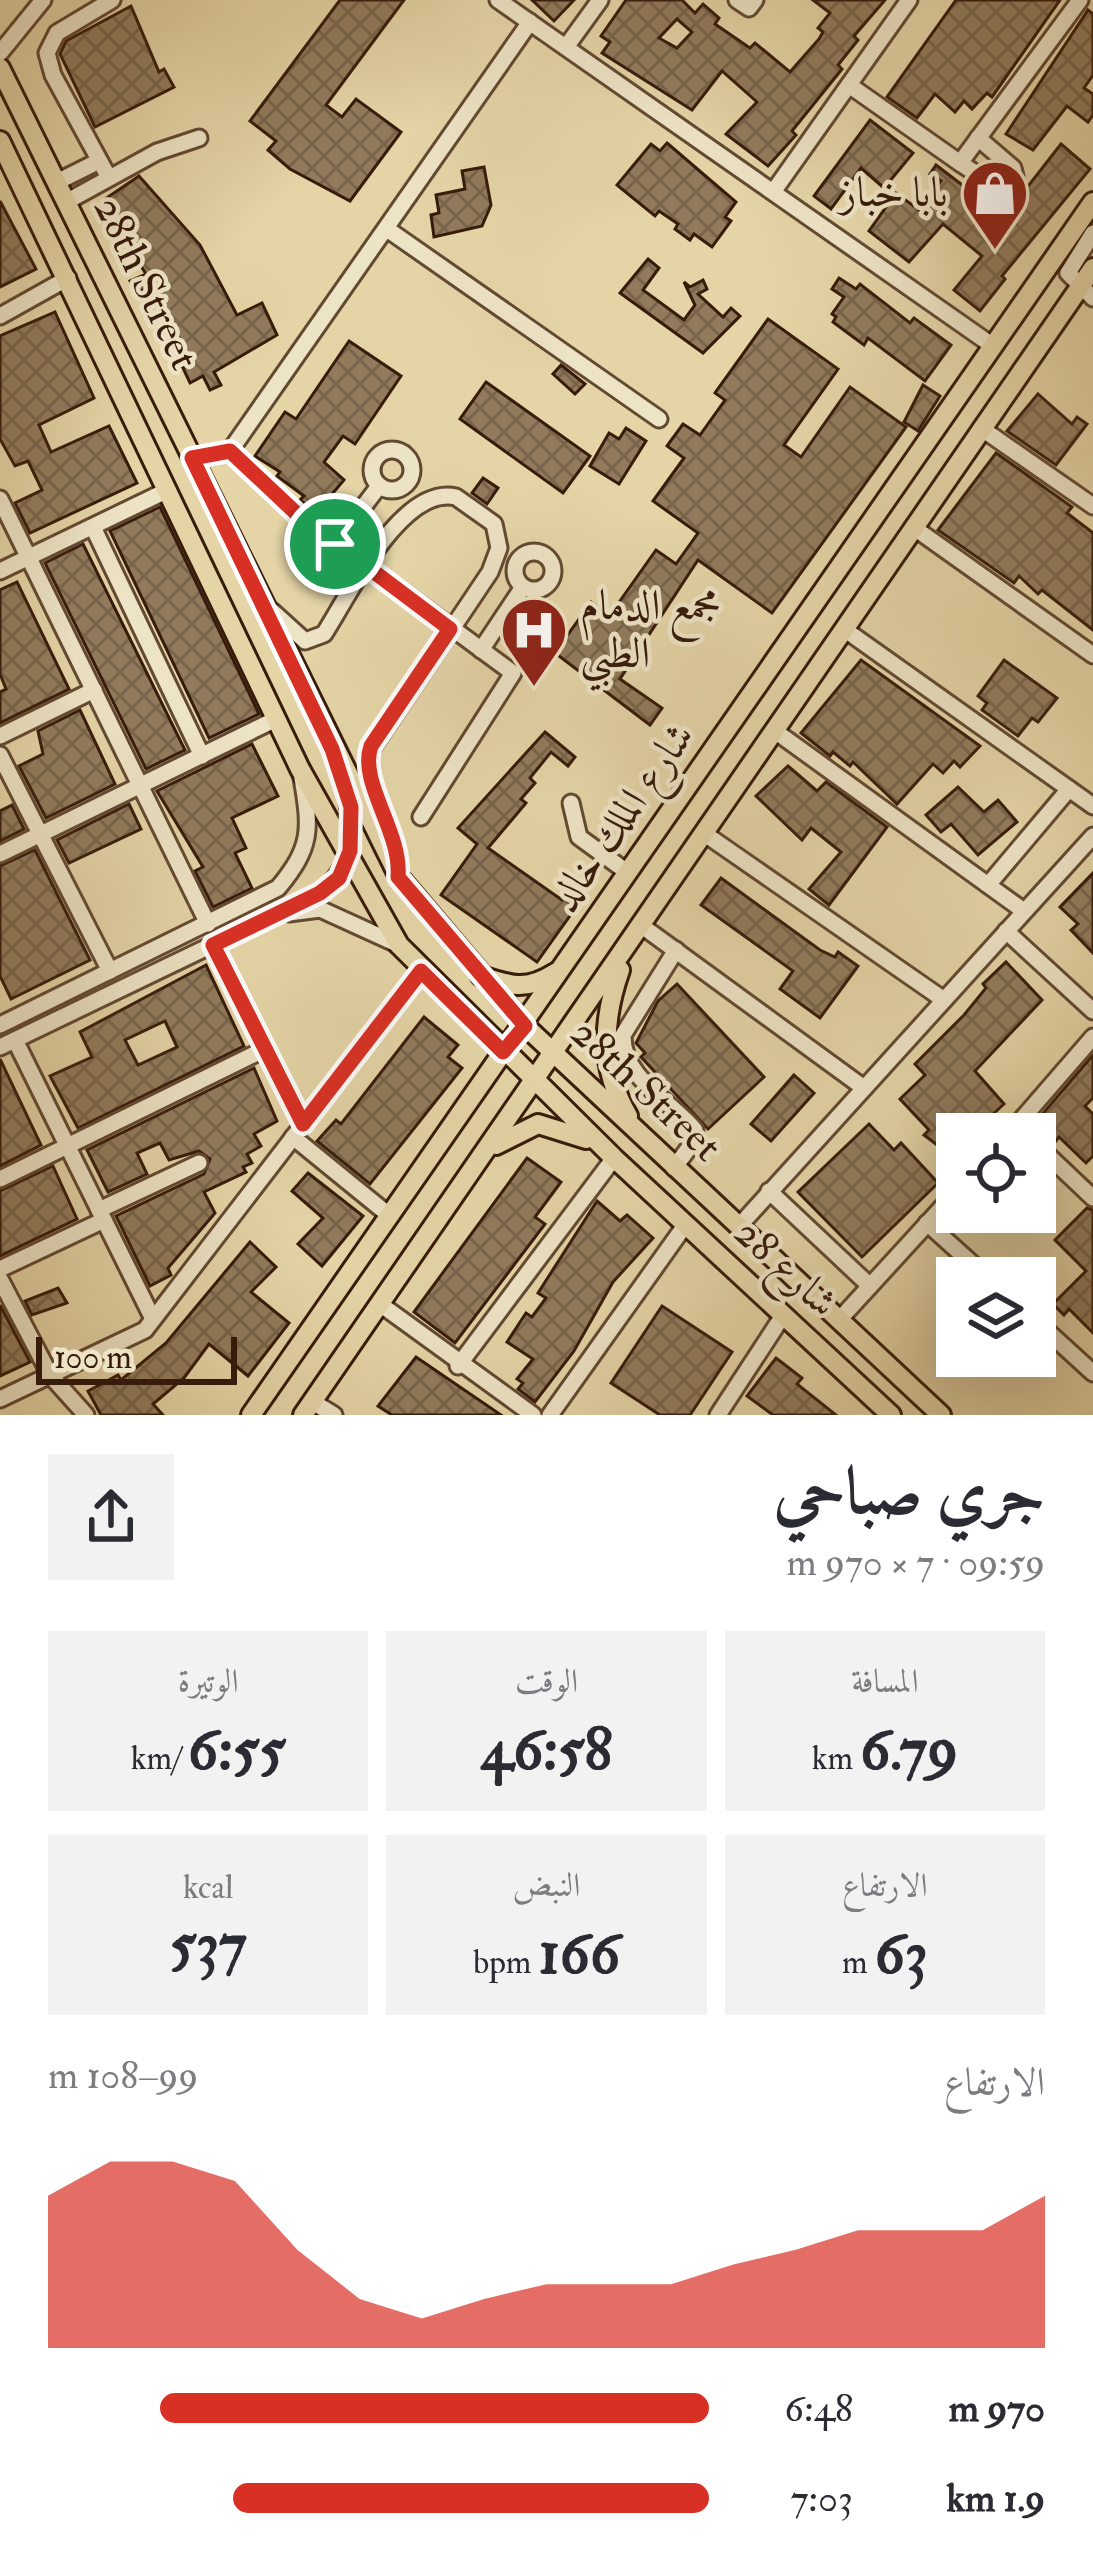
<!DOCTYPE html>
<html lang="ar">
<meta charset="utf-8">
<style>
body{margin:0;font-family:"IM FELL Double Pica",Amiri,serif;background:#f2f2f3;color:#2b2b33;direction:rtl;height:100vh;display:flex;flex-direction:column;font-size:45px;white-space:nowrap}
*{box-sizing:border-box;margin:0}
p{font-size:39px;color:#7c7c81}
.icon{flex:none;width:66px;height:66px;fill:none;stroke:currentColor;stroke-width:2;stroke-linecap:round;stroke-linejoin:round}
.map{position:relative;height:1415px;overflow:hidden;direction:ltr}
.side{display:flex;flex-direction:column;background:#fff;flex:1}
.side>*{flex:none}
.controls{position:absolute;left:936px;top:1113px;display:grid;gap:24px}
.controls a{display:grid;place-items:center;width:120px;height:120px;border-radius:0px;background:#fff;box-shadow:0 12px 48px #0002;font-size:60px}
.scale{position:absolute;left:36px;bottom:30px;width:201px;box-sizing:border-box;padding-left:12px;border:6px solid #371b0b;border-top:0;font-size:33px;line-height:42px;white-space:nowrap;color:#371b0b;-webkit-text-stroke:9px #ede3c5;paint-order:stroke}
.pin{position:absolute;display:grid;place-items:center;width:102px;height:102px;color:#fff;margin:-51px;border:6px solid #fff;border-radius:50%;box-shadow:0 3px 12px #0007}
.round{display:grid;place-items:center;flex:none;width:126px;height:126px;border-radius:0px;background:#f2f2f3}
.headline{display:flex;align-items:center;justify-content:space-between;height:204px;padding:0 48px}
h1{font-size:66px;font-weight:700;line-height:90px}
.stats{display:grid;grid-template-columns:repeat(3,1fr);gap:18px;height:204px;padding:12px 48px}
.stats div{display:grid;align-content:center;border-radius:0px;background:#f2f2f3;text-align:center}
.stats b{font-size:60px;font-weight:700}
.stats small{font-size:33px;font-weight:400}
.stats p{font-size:33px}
.chart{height:336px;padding:24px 48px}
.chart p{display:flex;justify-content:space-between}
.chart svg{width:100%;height:216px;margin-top:12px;fill:#d93025;opacity:.7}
ul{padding:0 48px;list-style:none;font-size:39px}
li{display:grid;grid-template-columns:192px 144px 1fr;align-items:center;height:90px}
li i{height:30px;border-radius:15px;background:#d93025}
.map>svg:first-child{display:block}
.building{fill:url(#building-cross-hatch);stroke:#371b0b;stroke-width:3;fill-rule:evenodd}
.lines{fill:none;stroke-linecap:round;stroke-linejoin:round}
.minor-casing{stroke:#624932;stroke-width:21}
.major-casing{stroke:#371b0b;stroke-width:24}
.minor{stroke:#ede3c5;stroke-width:15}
.major{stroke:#e4d4a6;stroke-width:18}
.route-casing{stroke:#fff;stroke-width:24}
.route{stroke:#d93025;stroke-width:15}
.labels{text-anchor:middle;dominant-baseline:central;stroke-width:9;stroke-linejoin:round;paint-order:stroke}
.poi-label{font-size:42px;fill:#371b0b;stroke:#ede3c5;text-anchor:end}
.street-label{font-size:42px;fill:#371b0b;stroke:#ede3c5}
</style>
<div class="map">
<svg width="1093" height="1415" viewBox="0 0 1093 1415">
<defs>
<pattern id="building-cross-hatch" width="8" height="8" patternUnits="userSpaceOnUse" patternTransform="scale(3)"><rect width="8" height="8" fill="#917b5c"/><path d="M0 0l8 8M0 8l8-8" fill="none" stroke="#77644a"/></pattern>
</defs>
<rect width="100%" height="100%" fill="#e4d4a6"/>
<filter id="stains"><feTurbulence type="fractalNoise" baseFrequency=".00167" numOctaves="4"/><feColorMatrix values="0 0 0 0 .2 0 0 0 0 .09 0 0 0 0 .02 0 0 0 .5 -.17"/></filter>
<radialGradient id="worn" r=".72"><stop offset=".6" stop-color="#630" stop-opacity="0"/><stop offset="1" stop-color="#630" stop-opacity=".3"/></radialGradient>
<g class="building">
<path d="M340,0H404L326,105L342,117L356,99L401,132L350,201L290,169L268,150L276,141L250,121Z"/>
<path d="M532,0H574L554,21Z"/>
<path d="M626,0H682L695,13L703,4L719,18L715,24L750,48L755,43L790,72L819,39L823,32L818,28L830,13L813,0H885L854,36L858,40L838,65L842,69L792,131L796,135L768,166L726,134L757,102L722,71L692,110L602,53L610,42L601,36ZM677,19L692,32L677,48L659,38Z"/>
<path d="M956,0H1060L992,97L987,93L972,109L964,101L955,112L935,94L917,118L887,97Z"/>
<path d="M131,6L159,72L164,69L174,87L95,127L60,54L66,41Z"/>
<path d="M1088,10L1093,14V75L1084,88L1093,94V115L1088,122L1067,106L1033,150L1006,134Z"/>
<path d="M870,120L913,153L884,188L861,168L831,209L814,196Z"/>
<path d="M667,143L736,202L725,217L731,221L712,247L694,234L690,240L675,229L678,224L659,211L655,216L617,185L651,144L660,151Z"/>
<path d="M1061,144L1090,169L1002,276L1005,279L980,311L954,290L982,256L943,224L909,262L869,231L896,193L919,210L941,181L930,174L936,165L1004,217Z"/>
<path d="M484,167L491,205L482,226L434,237L431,215L439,213L436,195L465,189L462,171Z"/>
<path d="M139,176L200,245L237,315L262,303L277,335L214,372L221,385L210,390L203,376L190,383L183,368L192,364L162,303L156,306L148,288L136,293L130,281L146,274L126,242L136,237L105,199Z"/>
<path d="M0,201L36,269L0,287Z"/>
<path d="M648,259L659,268L643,290L684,320L695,305L684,282L690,287L703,280L707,289L698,294L723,317L731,308L740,316L703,353L620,293Z"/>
<path d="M839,278L856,289L860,284L910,323L914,318L951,345L925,381L868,338L864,345L833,322L836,317L832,314L844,297L832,289Z"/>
<path d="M55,312L94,398L39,425L51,452L109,426L137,483L30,533L15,503L42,490L28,461L15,466L0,439V336Z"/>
<path d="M768,319L838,369L784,445L801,457L850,387L906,427L772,613L698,560L620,679L662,708L650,725L555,653L591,602L610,615L656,550L676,564L698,533L653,501L684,458L667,446L683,424L700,435L725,400L715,393Z"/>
<path d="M349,341L401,376L355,444L343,436L324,462L344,480L316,513L300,500L304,496L277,476L280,472L255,456L285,412L296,419Z"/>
<path d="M561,365L585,384L575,394L553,374Z"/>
<path d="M486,382L590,456L563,493L460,419Z"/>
<path d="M923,385L940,396L918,431L904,422Z"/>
<path d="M1038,394L1072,424L1077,417L1087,424L1056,465L1007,431Z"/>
<path d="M626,428L646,441L619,484L590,466L609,433L619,439Z"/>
<path d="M996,453L1072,507L1067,513L1093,533V630L1042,590L1038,594L1019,576L1014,583L938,530Z"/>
<path d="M483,478L498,488L487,504L472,493Z"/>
<path d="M160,507L259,714L209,738L110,531Z"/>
<path d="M83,544L185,750L146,769L45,563Z"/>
<path d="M17,582L69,689L0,723V692L6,689L0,674V590Z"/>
<path d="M861,660L980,746L960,767L954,761L943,773L933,764L897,804L853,762L850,766L833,752L830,756L801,733Z"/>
<path d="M1004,660L1057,698L1038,722L1032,718L1018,736L982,710L987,703L978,696Z"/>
<path d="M80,710L115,784L46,818L19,766L43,754L38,731Z"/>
<path d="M545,732L575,757L568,766L551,752L530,778L535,783L521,799L526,803L488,848L562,900L572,887L584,896L537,962L441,895L477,844L458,828Z"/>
<path d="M252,744L278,796L232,818L246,848L235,853L252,888L213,907L195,871L203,867L157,791Z"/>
<path d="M788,766L817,791L826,782L887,827L829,905L809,889L841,852L811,828L802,840L756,796Z"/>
<path d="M958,787L984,812L998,800L1017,822L978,855L951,824L941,832L926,815Z"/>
<path d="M129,804L141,829L69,863L57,840Z"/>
<path d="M12,805L24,829L0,841V811Z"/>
<path d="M35,850L90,960L11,999L0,976V866Z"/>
<path d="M1093,873V953L1071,930L1078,924L1060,907Z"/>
<path d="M721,878L820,950L835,957L838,952L858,966L820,1018L780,989L793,971L701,905Z"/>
<path d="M1006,962L1042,1000L975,1071L1004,1104L979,1127L985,1134H957V1160L924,1135L929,1130L900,1099L925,1075L915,1064L964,1015L986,988L983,984Z"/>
<path d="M206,965L244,1046L78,1128L50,1076L92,1057L80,1032ZM165,1021L177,1047L138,1065L125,1040Z"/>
<path d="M677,984L764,1077L708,1129L641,1057L645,1053L636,1043L658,1001Z"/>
<path d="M424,1017L458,1045L448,1057L462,1068L370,1184L317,1141L336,1120L341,1124Z"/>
<path d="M1093,1055V1098L1085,1106L1093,1114V1156L1086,1163L1059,1137L1055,1142L1045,1133L1050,1128L1039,1118Z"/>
<path d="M0,1059L41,1145L0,1166Z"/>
<path d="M254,1068L277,1121L254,1134L261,1146L247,1154L252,1163L243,1167L246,1172L204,1192L215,1213L168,1268L171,1275L150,1286L116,1216L204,1174L210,1159L199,1151L169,1160L160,1143L137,1153L147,1174L108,1192L87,1150Z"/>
<path d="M794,1075L814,1093L771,1141L751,1124Z"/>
<path d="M869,1124L894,1150L901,1143L938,1183L862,1257L798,1192Z"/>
<path d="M527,1158L561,1182L535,1217L545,1224L455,1343L414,1312Z"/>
<path d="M53,1166L77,1219L0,1256V1191Z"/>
<path d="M308,1173L363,1216L322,1266L298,1244L323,1218L292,1191Z"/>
<path d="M597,1201L620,1221L627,1215L653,1238L613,1282L574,1351L535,1402L518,1389L523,1383L517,1379L533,1359L507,1342L526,1313L532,1317L546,1298L538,1293Z"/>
<path d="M1087,1208L1093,1210V1333L1069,1309L1064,1315L1053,1304L1086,1271L1055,1240Z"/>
<path d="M250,1242L276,1267L251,1292L289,1323L248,1376L209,1344L184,1378L153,1404L163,1415H101L88,1391L118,1375L121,1380L166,1343Z"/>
<path d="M58,1288L67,1303L32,1315L25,1301Z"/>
<path d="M0,1305L30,1362L0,1376Z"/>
<path d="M662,1306L732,1352L690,1415H660L611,1383Z"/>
<path d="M416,1357L501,1415H392L378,1406Z"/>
<path d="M776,1358L802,1378L797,1384L836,1415H773L747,1396Z"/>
</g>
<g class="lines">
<defs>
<g id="minor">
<path d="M498,0L993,346"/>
<path d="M737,0L749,8L755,0"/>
<path d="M566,47L600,0"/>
<path d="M0,53L43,0"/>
<path d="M849,85L960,163L1080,0"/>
<path d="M960,163L1001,190L1015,176L1013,168L978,138"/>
<path d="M109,178L53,75L47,53L57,33L112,0"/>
<path d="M57,182L99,161"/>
<path d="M773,192L909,0"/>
<path d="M66,202L157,152L199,138"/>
<path d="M387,229L659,419"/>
<path d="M1093,233L1068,273L1093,298"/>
<path d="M0,316L68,278"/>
<path d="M981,428L1093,506"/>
<circle cx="392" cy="470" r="20"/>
<path d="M230,451L297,514L513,673L421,817"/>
<path d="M192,457L230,451L530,22"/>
<path d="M0,499L208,924"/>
<path d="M93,527L202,756"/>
<path d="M913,527L1093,655"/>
<path d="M335,544L379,486"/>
<circle cx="534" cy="571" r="19"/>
<path d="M0,571L168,490"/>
<path d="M272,611L305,641L324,634C350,594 401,485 456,497L494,524L499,548L490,572L368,754C365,797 402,832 399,877"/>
<path d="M844,629L1093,806"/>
<path d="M481,650L523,587"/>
<path d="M775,731L1024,911"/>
<path d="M0,736L94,690"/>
<path d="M0,755L110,971"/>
<path d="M571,803L579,837L627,872"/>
<path d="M705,834L944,1000"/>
<path d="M0,854L276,719"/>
<path d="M988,885L1069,789"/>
<path d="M289,913L320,909L399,945"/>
<path d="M642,926L864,1088"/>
<path d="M1006,931L1093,1011"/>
<path d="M213,945L303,1124"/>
<path d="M0,1025L278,888C312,847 311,830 302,778"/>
<path d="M15,1040L153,1319"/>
<path d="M0,1047L320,893C361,861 354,815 339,769"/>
<path d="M1009,1134L1093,1037"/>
<path d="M293,1137L390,1216"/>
<path d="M1035,1143L1093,1198"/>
<path d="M674,1168L694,1141L695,1130C670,1100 622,1078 623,1035L676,950"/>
<path d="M0,1179L265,1049"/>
<path d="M769,1191L870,1286"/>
<path d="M99,1210L199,1163"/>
<path d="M927,1223L988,1278"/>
<path d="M741,1224L1093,836"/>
<path d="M0,1269L104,1220"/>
<path d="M0,1279L50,1375L86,1415"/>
<path d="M380,1304L533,1415"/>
<path d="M839,1320L957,1191"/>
<path d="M1035,1320L1093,1373"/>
<path d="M458,1366L614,1158"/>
<path d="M0,1399L145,1330L421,971"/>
<path d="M313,1402L334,1415"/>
<path d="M550,1415L686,1224"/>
<path d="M718,1415L784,1314"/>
</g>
<g id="major">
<path d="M0,68L399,877L525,1026L941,1415"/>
<path d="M0,141L300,769L399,945L614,1158L891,1415"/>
<path d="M620,970C602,1021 600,1068 628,1116"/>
<path d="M481,976C511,986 527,991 555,973"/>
<path d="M496,1145L538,1124L586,1139"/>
<path d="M251,1415L1093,202"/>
<path d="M303,1415L1093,268"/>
</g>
</defs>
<use href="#minor" class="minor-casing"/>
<use href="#major" class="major-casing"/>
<use href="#minor" class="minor"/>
<use href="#major" class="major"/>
</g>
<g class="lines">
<defs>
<path id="route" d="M230,451L297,514L450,629L371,746C358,782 402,832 398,877L525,1026L503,1052L421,971L303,1124L213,945L320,893L339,878L350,851L351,807L332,749L192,458Z"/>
</defs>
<use href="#route" class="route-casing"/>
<use href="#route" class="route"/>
</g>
<defs>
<symbol id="shop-pin" viewBox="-11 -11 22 30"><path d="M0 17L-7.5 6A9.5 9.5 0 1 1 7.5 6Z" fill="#8f2418" stroke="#ede3c5"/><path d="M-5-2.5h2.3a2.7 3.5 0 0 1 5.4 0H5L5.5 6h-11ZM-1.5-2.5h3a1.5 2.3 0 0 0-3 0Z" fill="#fff"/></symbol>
<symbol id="hospital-pin" viewBox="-11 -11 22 30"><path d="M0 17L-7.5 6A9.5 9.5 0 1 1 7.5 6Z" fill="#8f2418" stroke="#ede3c5"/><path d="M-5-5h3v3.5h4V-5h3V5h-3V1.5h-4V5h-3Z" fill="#fff"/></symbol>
</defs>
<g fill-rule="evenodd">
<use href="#shop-pin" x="957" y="155" width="76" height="104"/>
<use href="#hospital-pin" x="496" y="592" width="76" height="104"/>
</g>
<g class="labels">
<g class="poi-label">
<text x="948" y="193">بابا خباز</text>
<text x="580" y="606" text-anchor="start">مجمع الدمام<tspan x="580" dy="48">الطبي</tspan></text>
</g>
<g class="street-label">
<text transform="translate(146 283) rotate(64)">28th Street</text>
<text transform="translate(622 817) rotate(-55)">شارع الملك خالد</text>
<text transform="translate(646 1090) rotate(43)">28th Street</text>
<text transform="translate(786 1268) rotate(43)">شارع 28</text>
</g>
</g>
<rect width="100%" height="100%" filter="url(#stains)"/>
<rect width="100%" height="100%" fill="url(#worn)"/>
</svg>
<div class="controls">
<a><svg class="icon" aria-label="locate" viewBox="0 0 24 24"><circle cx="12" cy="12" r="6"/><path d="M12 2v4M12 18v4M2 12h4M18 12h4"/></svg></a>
<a><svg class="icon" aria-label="layers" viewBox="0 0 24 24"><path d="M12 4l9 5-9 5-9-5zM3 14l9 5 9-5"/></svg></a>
</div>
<div class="scale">100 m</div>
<div class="pin" style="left:335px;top:544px;background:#1e9e55"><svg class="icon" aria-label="arrive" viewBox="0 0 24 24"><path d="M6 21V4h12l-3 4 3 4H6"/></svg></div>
</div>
<section class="side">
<div class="headline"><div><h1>جري صباحي</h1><p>09:59 · 7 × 970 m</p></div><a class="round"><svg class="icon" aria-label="share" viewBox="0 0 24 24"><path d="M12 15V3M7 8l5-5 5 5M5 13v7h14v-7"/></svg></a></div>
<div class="stats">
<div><p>المسافة</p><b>6.79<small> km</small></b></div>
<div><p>الوقت</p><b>46:58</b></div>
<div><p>الوتيرة</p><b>6:55<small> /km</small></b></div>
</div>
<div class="stats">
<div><p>الارتفاع</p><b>63<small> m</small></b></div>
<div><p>النبض</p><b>166<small> bpm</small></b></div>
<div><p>kcal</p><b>537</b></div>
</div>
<div class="chart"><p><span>الارتفاع</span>99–108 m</p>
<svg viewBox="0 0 160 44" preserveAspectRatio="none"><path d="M0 44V13L10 6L20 6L30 10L40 24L50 34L60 38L70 34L80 31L90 31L100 31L110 27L120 24L130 20L140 20L150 20L160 13V44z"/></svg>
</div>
<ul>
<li><b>970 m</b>6:48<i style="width:83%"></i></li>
<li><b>1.9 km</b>7:03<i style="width:72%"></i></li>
</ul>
</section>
